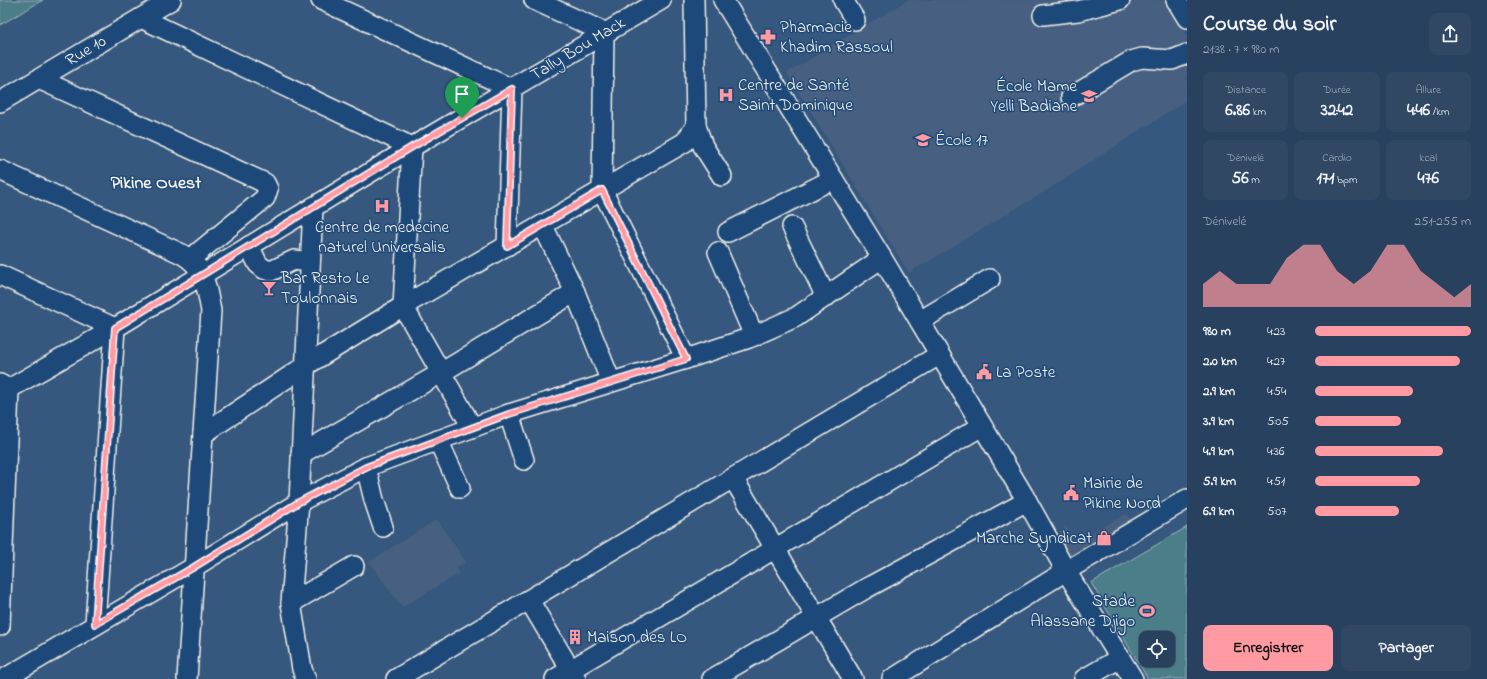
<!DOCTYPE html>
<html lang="fr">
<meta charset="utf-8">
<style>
body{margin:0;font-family:"Indie Flower",sans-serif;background:#304864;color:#f1f3f6;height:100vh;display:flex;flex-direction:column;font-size:15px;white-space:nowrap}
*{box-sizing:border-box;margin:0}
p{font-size:13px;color:#a5afbc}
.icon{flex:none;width:22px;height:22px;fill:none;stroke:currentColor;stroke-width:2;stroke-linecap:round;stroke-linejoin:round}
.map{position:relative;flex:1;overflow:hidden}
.sheet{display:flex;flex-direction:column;background:#28415e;width:300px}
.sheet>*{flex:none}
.buttons{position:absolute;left:1139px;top:631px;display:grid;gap:8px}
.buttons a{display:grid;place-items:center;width:36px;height:36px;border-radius:8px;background:#28415e;box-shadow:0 1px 3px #0004,0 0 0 1px #445a73;font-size:20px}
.pin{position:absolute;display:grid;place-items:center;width:34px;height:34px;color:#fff;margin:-41px -17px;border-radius:50% 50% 50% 0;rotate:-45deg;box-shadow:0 0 4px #0007}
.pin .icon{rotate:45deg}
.round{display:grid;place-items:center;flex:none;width:42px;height:42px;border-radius:8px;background:#304864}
.overview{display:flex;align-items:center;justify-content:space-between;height:68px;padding:0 16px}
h1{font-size:22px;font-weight:800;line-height:30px}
.figures{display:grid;grid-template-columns:repeat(3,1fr);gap:6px;height:68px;padding:4px 16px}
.figures div{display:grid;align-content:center;border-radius:8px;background:#304864;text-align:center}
.figures b{font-size:17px;font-weight:800}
.figures small{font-size:11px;font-weight:400}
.figures p{font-size:11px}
.chart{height:112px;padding:8px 16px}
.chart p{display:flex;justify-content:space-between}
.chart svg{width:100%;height:72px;margin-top:4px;fill:#ff9aa2;opacity:.7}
.action{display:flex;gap:8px;margin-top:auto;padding:8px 16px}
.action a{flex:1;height:46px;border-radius:8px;background:#ff9aa2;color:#111;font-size:16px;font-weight:800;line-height:46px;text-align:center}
.action a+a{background:#304864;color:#f1f3f6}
ul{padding:0 16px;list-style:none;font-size:13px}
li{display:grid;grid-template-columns:64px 48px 1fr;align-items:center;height:30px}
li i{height:10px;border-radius:5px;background:#ff9aa2}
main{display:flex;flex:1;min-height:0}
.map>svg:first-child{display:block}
.built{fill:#466081}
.green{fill:#4c7e89;stroke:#a0b8b8;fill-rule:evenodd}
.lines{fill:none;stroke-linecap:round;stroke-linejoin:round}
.minor-casing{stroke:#f4f1e8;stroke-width:22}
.minor{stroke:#1f4a7a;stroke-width:19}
.route-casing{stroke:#fff;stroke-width:8}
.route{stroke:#ff9aa2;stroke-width:5}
.labels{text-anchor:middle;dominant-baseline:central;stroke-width:3;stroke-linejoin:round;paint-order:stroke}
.poi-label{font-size:17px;fill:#f4f1e8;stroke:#1f4a7a;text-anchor:start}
.street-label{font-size:17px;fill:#f4f1e8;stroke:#1f4a7a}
.neighbourhood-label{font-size:18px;font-weight:bold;fill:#f4f1e8;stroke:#1f4a7a}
</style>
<main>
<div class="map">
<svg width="1187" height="679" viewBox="0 0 1187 679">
<rect width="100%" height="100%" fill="#36577e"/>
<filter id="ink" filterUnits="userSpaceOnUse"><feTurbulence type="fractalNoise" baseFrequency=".025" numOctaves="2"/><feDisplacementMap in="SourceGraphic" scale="8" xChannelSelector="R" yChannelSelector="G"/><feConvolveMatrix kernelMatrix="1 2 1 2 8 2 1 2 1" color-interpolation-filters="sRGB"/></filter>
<g filter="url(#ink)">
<g class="built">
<path d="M908,0H1164L1187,37V100L1049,189L909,273L787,73Z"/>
<path d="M1126,514L1132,521L1077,567L1057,535L1066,526L1074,542Z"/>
<path d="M437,519L466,562L456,568L459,574L402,607L369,562Z"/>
</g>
<g class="green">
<path d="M0,0H43L0,25Z"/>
<path d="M1187,527V679H1148L1091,583ZM1146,638H1168V660H1146Z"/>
</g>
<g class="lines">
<defs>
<g id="minor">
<path d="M321,0L512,89L507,246"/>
<path d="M534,0L604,32L602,190L686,359"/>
<path d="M723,0L882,258L1027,501L1066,571L1133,679"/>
<path d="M843,0L855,20"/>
<path d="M1176,0L1187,18"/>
<path d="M1043,15L1078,11L1120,0"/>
<path d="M141,18L412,147L403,306L472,427"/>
<path d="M39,79L265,183L268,189L265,198L190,259"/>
<path d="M1071,97L1131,61L1142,58L1172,60L1187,54"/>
<path d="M0,102L171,0"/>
<path d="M696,126L703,146L722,176"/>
<path d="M0,170L182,254C206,268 206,286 211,311L187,679"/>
<path d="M543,226L575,292L611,382"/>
<path d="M792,227L826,297"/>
<path d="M728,232L833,179"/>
<path d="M249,246L258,264L264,269L271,271L294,260L310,262"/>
<path d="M718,252L754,336"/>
<path d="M0,275L115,328L95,624"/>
<path d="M920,321L990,279"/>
<path d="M0,384L9,389L0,626"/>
<path d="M0,394L115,328L412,147L661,0"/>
<path d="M509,414L524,460"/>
<path d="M203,434L305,366L403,306L685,142L696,126L694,0"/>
<path d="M438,440L460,488"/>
<path d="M301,454L439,374L575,292"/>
<path d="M366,467L374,500L383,527"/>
<path d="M733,478L853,679"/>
<path d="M529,600L576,679"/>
<path d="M291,603L354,566"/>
<path d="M4,679L194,567L299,502L366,467L509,414L686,359L749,338L796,317L882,258"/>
<path d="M306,679L302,669L291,603L299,502L313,207"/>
<path d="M396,679L939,355"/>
<path d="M555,679L982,426"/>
<path d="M712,679L865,589L1027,501"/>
<path d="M892,679L1066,571L1187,499"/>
<path d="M1084,679L1120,658"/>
</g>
</defs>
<use href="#minor" class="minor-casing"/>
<use href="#minor" class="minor"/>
</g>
</g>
<g class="lines" filter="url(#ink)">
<defs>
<path id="route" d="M512,89L507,246L602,190L686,359L509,414L366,467L299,502L194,567L95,624L115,328L412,147Z"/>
</defs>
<use href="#route" class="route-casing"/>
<use href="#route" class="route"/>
</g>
<defs>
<symbol id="pharmacy-bare" viewBox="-9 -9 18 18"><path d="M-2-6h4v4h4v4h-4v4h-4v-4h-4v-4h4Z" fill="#ff9aa2" stroke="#1f4a7a" stroke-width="2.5" paint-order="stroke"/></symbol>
<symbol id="hospital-bare" viewBox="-9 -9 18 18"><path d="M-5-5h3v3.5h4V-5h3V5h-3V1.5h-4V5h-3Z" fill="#ff9aa2" stroke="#1f4a7a" stroke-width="2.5" paint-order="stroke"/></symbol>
<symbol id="school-bare" viewBox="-9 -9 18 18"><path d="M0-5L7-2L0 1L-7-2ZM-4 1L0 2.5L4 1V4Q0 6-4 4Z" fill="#ff9aa2" stroke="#1f4a7a" stroke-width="2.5" paint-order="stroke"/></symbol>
<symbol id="bar-bare" viewBox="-9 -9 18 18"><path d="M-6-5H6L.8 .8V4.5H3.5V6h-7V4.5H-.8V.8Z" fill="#ff9aa2" stroke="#1f4a7a" stroke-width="2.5" paint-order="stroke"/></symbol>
<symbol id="civic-bare" viewBox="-9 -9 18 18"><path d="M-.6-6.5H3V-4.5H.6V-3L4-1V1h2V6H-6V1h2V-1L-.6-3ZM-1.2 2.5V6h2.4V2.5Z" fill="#ff9aa2" stroke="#1f4a7a" stroke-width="2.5" paint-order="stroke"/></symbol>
<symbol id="shop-bare" viewBox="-9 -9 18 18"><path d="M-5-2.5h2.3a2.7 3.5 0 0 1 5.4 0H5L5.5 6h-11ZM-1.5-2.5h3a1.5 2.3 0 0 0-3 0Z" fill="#ff9aa2" stroke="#1f4a7a" stroke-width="2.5" paint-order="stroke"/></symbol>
<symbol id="stadium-bare" viewBox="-9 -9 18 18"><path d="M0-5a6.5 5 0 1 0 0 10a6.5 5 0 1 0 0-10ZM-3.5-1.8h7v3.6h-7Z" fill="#ff9aa2" stroke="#1f4a7a" stroke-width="2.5" paint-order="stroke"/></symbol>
<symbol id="building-bare" viewBox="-9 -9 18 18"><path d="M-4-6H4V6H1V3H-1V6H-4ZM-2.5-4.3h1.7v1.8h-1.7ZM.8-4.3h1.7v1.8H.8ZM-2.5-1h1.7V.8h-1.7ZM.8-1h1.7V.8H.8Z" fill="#ff9aa2" stroke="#1f4a7a" stroke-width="2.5" paint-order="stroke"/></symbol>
</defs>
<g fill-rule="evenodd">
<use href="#pharmacy-bare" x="757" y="26" width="22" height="22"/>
<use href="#hospital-bare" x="715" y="84" width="22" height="22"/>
<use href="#school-bare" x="1078" y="85" width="22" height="22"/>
<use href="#school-bare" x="912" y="129" width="22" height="22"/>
<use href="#hospital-bare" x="371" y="195" width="22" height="22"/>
<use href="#bar-bare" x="258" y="277" width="22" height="22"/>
<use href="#civic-bare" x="973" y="361" width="22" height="22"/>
<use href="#civic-bare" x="1060" y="482" width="22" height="22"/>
<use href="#shop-bare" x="1093" y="527" width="22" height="22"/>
<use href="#stadium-bare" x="1136" y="600" width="22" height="22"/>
<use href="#building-bare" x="564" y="626" width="22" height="22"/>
</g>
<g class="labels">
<g class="poi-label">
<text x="780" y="27">Pharmacie<tspan x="780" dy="20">Khadim Rassoul</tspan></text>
<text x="738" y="85">Centre de Santé<tspan x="738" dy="20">Saint Dominique</tspan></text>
<text x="1077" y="86" text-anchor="end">École Mame<tspan x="1077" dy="20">Yelli Badiane</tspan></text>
<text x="935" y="140">École 17</text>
<text x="382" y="227" text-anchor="middle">Centre de medecine<tspan x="382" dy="20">naturel Universalis</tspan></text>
<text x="281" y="278">Bar Resto Le<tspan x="281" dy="20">Toulonnais</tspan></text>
<text x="996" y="372">La Poste</text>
<text x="1083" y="483">Mairie de<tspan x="1083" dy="20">Pikine Nord</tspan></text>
<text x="1092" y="538" text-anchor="end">Marche Syndicat</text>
<text x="1135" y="601" text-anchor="end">Stade<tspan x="1135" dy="20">Alassane Djigo</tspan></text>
<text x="587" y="637">Maison des LO</text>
</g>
<g class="street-label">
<text transform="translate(578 49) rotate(-31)">Tally Bou Mack</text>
<text transform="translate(86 51) rotate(-31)">Rue 10</text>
</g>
<g class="neighbourhood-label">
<text x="156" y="184">Pikine Ouest</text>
</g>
</g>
</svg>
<div class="buttons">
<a><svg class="icon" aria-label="locate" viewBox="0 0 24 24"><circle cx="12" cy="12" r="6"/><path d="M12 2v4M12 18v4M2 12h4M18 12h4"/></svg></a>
</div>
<div class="pin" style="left:462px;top:118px;background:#1e9e55"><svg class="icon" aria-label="arrive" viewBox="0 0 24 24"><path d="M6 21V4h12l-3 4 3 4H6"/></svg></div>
</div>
<section class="sheet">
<div class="overview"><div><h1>Course du soir</h1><p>21:38 · 7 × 980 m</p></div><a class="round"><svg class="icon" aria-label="share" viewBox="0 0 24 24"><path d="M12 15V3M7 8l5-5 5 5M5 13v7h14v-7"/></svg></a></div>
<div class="figures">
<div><p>Distance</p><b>6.86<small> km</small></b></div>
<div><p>Durée</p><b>32:42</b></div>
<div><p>Allure</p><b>4:46<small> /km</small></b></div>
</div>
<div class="figures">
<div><p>Dénivelé</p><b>56<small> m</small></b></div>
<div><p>Cardio</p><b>171<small> bpm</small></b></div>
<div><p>kcal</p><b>476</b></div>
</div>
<div class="chart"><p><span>Dénivelé</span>251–255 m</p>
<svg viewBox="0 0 160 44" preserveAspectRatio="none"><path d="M0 44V30L10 22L20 30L30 30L40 30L50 14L60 6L70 6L80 22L90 30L100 22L110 6L120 6L130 22L140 30L150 38L160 30V44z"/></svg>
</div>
<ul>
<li><b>980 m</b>4:23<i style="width:100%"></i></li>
<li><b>2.0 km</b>4:27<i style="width:93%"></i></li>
<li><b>2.9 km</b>4:54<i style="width:63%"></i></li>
<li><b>3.9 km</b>5:05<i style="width:55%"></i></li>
<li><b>4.9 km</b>4:36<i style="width:82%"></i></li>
<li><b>5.9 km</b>4:51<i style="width:67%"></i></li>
<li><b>6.9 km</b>5:07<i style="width:54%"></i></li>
</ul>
<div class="action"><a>Enregistrer</a><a>Partager</a></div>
</section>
</main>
